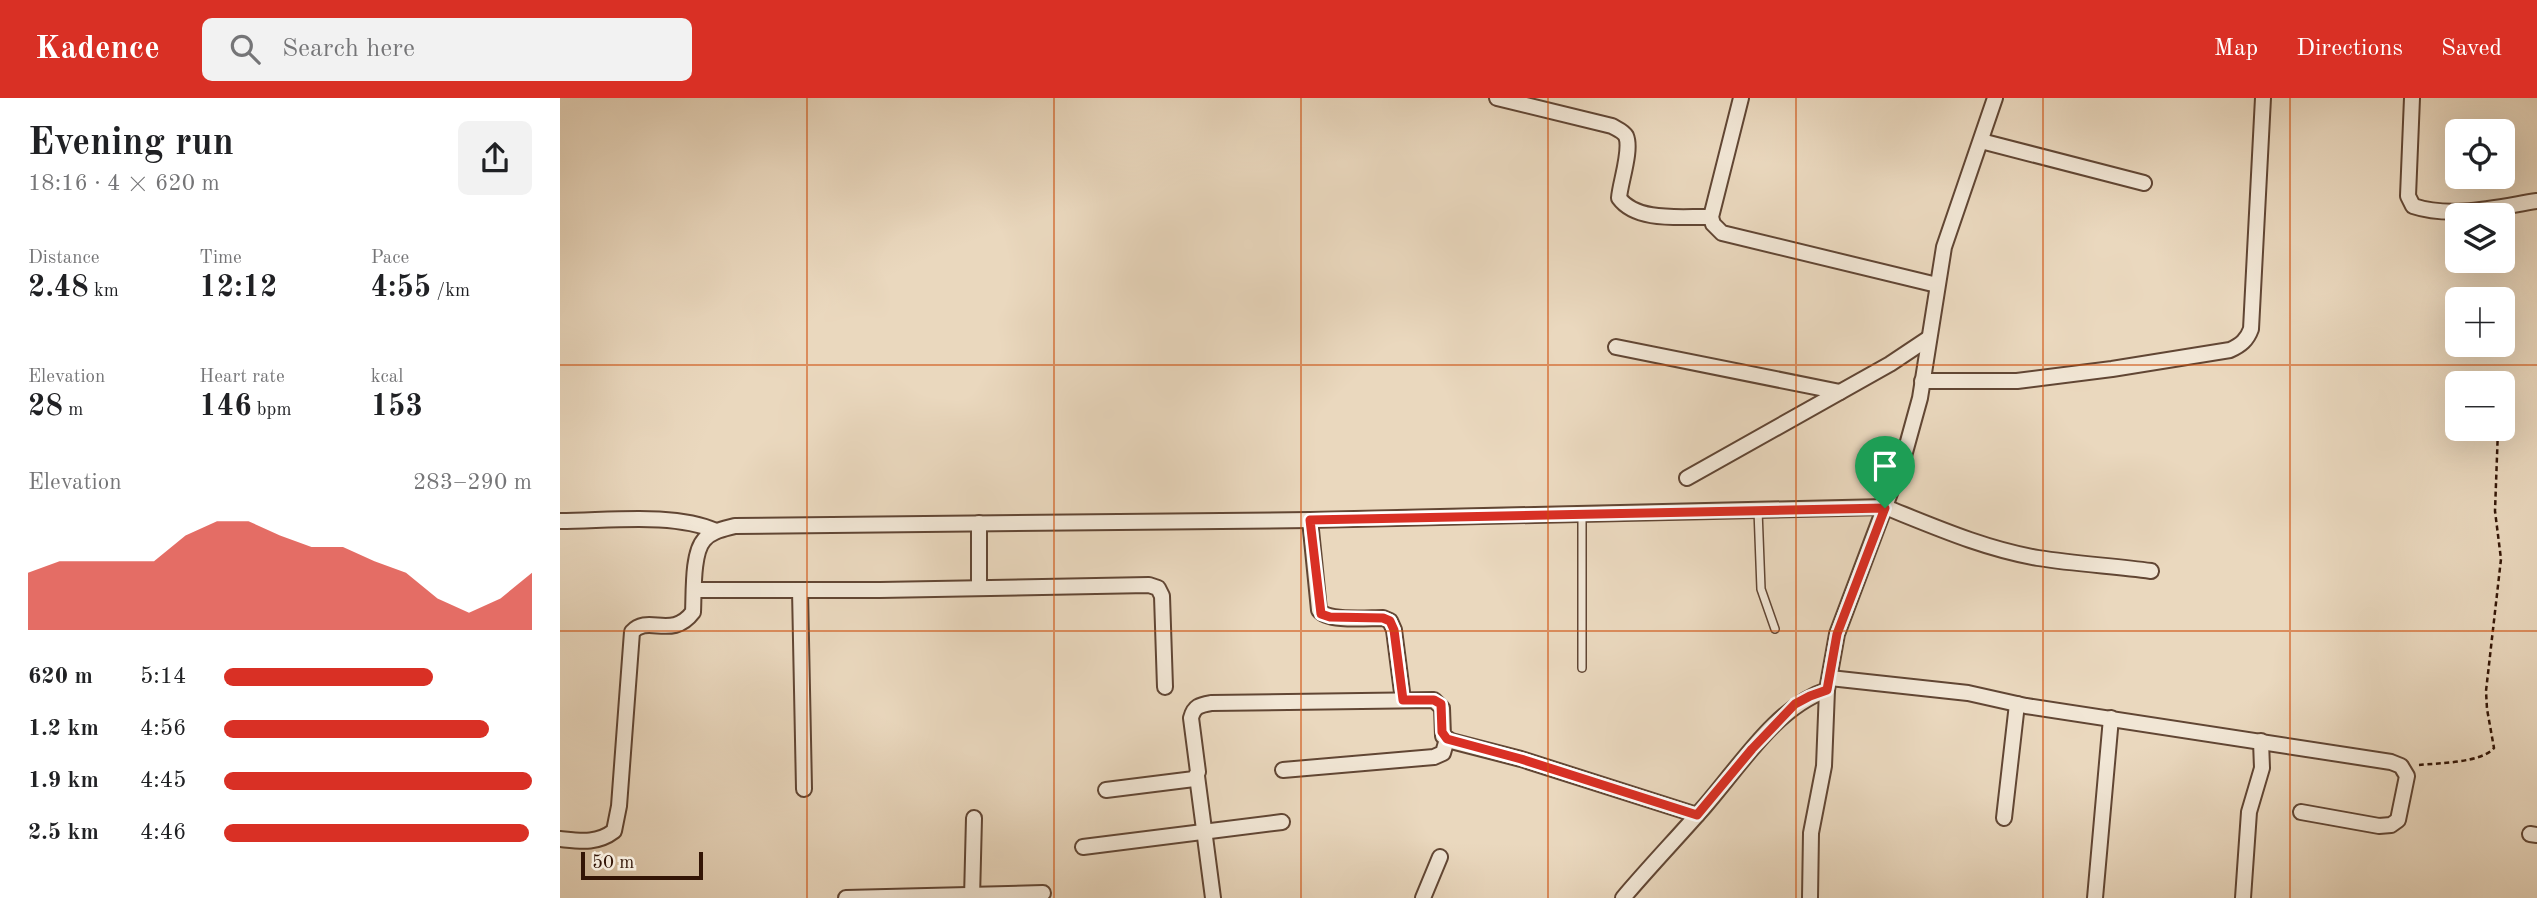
<!DOCTYPE html>
<meta charset="utf-8">
<style>
body{margin:0;font-family:"Old Standard TT",serif;background:#f2f2f2;color:#202124;height:100vh;display:flex;flex-direction:column;font-size:26px;white-space:nowrap}
*{box-sizing:border-box;margin:0}
p{font-size:23px;color:#757577}
.icon{flex:none;width:38px;height:38px;fill:none;stroke:currentColor;stroke-width:2;stroke-linecap:round;stroke-linejoin:round}
.map{position:relative;flex:1;overflow:hidden}
.side{display:flex;flex-direction:column;background:#fff;width:560px}
.side>*{flex:none}
.buttons{position:absolute;left:1885px;top:21px;display:grid;gap:14px}
.buttons a{display:grid;place-items:center;width:70px;height:70px;border-radius:10px;background:#fff;box-shadow:0 7px 28px #0002;font-size:35px}
.scale{position:absolute;left:21px;bottom:18px;width:122px;box-sizing:border-box;padding-left:7px;border:4px solid #331506;border-top:0;font-size:19px;line-height:24px;white-space:nowrap;color:#331506;-webkit-text-stroke:5px #f1e6d5;paint-order:stroke}
.pin{position:absolute;display:grid;place-items:center;width:60px;height:60px;color:#fff;margin:-72px -30px;border-radius:50% 50% 50% 0;rotate:-45deg;box-shadow:0 0 7px #0007}
.pin .icon{rotate:45deg}
.round{display:grid;place-items:center;flex:none;width:74px;height:74px;border-radius:10px;background:#f2f2f2}
.summary{display:flex;align-items:center;justify-content:space-between;height:119px;padding:0 28px}
h1{font-size:38px;font-weight:700;line-height:52px}
.figures{display:grid;grid-template-columns:repeat(3,1fr);gap:10px;height:119px;padding:7px 28px}
.figures div{display:grid;align-content:center}
.figures b{font-size:30px;font-weight:700}
.figures small{font-size:19px;font-weight:400}
.figures p{font-size:19px}
.chart{height:196px;padding:14px 28px}
.chart p{display:flex;justify-content:space-between}
.chart svg{width:100%;height:126px;margin-top:7px;fill:#d93025;opacity:.7}
ul{padding:0 28px;list-style:none;font-size:23px}
li{display:grid;grid-template-columns:112px 84px 1fr;align-items:center;height:52px}
li i{height:18px;border-radius:9px;background:#d93025}
header{display:flex;align-items:center;gap:42px;box-sizing:border-box;height:98px;padding:0 35px;background:#d93025;color:#fff}
header strong{font-size:33px}
nav{display:flex;gap:38px;margin-inline-start:auto;font-size:24px}
.search{width:490px;height:63px;background:#f2f2f2;display:flex;align-items:center;gap:18px;box-sizing:border-box;padding:0 24px;border-radius:10px;color:#757577;font-size:26px}
main{display:flex;flex:1;min-height:0}
.map>svg:first-child{display:block}
.lines{fill:none;stroke-linecap:round;stroke-linejoin:round}
.service-casing{stroke:#614634;stroke-width:10}
.minor-casing{stroke:#614634;stroke-width:18}
.path{stroke:#331506;stroke-width:2.5;stroke-dasharray:5 3.5;stroke-linecap:butt}
.service{stroke:#f1e6d5;stroke-width:7}
.minor{stroke:#f1e6d5;stroke-width:14}
.route-casing{stroke:#fff;stroke-width:14}
.route{stroke:#d93025;stroke-width:9}
.grid{fill:none;stroke:#cd4f0b;stroke-width:2;stroke-opacity:0.55}
</style>
<header>
<strong>Kadence</strong>
<div class="search"><svg class="icon" aria-label="search" viewBox="0 0 24 24"><circle cx="10" cy="10" r="6"/><path d="M15 15l6 6"/></svg>Search here</div>
<nav><a>Map</a><a>Directions</a><a>Saved</a></nav>
</header>
<main>
<section class="side">
<div class="summary"><div><h1>Evening run</h1><p>18:16 · 4 × 620 m</p></div><a class="round"><svg class="icon" aria-label="share" viewBox="0 0 24 24"><path d="M12 15V3M7 8l5-5 5 5M5 13v7h14v-7"/></svg></a></div>
<div class="figures">
<div><p>Distance</p><b>2.48<small> km</small></b></div>
<div><p>Time</p><b>12:12</b></div>
<div><p>Pace</p><b>4:55<small> /km</small></b></div>
</div>
<div class="figures">
<div><p>Elevation</p><b>28<small> m</small></b></div>
<div><p>Heart rate</p><b>146<small> bpm</small></b></div>
<div><p>kcal</p><b>153</b></div>
</div>
<div class="chart"><p><span>Elevation</span>283–290 m</p>
<svg viewBox="0 0 160 44" preserveAspectRatio="none"><path d="M0 44V24L10 20L20 20L30 20L40 20L50 11L60 6L70 6L80 11L90 15L100 15L110 20L120 24L130 33L140 38L150 33L160 24V44z"/></svg>
</div>
<ul>
<li><b>620 m</b>5:14<i style="width:68%"></i></li>
<li><b>1.2 km</b>4:56<i style="width:86%"></i></li>
<li><b>1.9 km</b>4:45<i style="width:100%"></i></li>
<li><b>2.5 km</b>4:46<i style="width:99%"></i></li>
</ul>
</section>
<div class="map">
<svg width="1977" height="800" viewBox="0 0 1977 800">
<rect width="100%" height="100%" fill="#ead8be"/>
<filter id="stains"><feTurbulence type="fractalNoise" baseFrequency=".00286" numOctaves="4"/><feColorMatrix values="0 0 0 0 .2 0 0 0 0 .09 0 0 0 0 .02 0 0 0 .5 -.17"/></filter>
<radialGradient id="worn" r=".72"><stop offset=".6" stop-color="#630" stop-opacity="0"/><stop offset="1" stop-color="#630" stop-opacity=".3"/></radialGradient>
<g class="lines">
<defs>
<g id="service">
<path d="M1198,412L1201,491L1215,531"/>
<path d="M1022,570V416"/>
</g>
<g id="minor">
<path d="M937,0L1052,28C1057,31 1063,33 1066,38C1072,52 1060,85 1059,100C1077,125 1124,118 1151,119"/>
<path d="M1181,0L1151,119L1153,126L1162,135L1377,187"/>
<path d="M1852,0L1848,98L1853,108C1892,121 1938,109 1977,103"/>
<path d="M1421,43L1584,85"/>
<path d="M1056,249L1280,294"/>
<path d="M1362,283H1457L1552,271L1670,252C1681,247 1687,242 1691,231L1703,0"/>
<path d="M1127,380L1330,266L1369,240"/>
<path d="M750,422L759,512C768,524 806,520 823,520L830,523L834,532L843,602"/>
<path d="M0,423C47,423 114,414 156,433"/>
<path d="M419,425V490"/>
<path d="M134,492H320L589,487L598,490L602,498L605,589"/>
<path d="M240,492L244,691"/>
<path d="M1270,580L1408,595L1466,608L1831,664L1841,668L1847,678L1838,722L1831,727L1819,728L1741,714"/>
<path d="M723,672L874,659L883,655L887,641"/>
<path d="M637,678L653,800"/>
<path d="M546,692L634,681L638,674L631,620C634,608 640,607 651,605L874,602L882,610L883,638L891,643L961,661L1137,717"/>
<path d="M1444,720L1457,606"/>
<path d="M1970,736L1977,737"/>
<path d="M0,741C20,743 37,746 54,733L59,708L72,534C88,516 112,542 133,514C134,496 132,455 144,442C151,433 164,431 175,428L750,422L1325,409C1375,429 1425,451 1478,460C1516,466 1554,468 1591,473"/>
<path d="M523,749L722,724"/>
<path d="M286,800L483,795"/>
<path d="M412,800L414,720"/>
<path d="M863,800L880,759"/>
<path d="M1063,800C1090,768 1118,739 1145,708C1180,668 1216,609 1267,592"/>
<path d="M1250,800L1251,735L1264,668L1267,592L1277,536L1344,358L1360,300L1384,149L1435,0"/>
<path d="M1535,800L1551,620"/>
<path d="M1683,800L1689,714L1702,670L1701,643"/>
</g>
</defs>
<use href="#service" class="service-casing"/>
<use href="#minor" class="minor-casing"/>
<path class="path" d="M1859,667C1878,665 1921,665 1934,650L1927,611L1926,593L1941,461L1935,413L1938,331"/>
<use href="#service" class="service"/>
<use href="#minor" class="minor"/>
</g>
<g class="lines">
<defs>
<path id="route" d="M1325,410L1277,536L1267,592L1250,598L1235,606L1192,651L1137,717L961,661L887,641L882,634L881,606L874,602H843L834,532L830,523L823,520L770,519L761,516L750,422Z"/>
</defs>
<use href="#route" class="route-casing"/>
<use href="#route" class="route"/>
</g>
<path class="grid" d="M247,0V800M494,0V800M741,0V800M988,0V800M1236,0V800M1483,0V800M1730,0V800M0,267H1977M0,533H1977"/>
<rect width="100%" height="100%" filter="url(#stains)"/>
<rect width="100%" height="100%" fill="url(#worn)"/>
</svg>
<div class="buttons">
<a><svg class="icon" aria-label="locate" viewBox="0 0 24 24"><circle cx="12" cy="12" r="6"/><path d="M12 2v4M12 18v4M2 12h4M18 12h4"/></svg></a>
<a><svg class="icon" aria-label="layers" viewBox="0 0 24 24"><path d="M12 4l9 5-9 5-9-5zM3 14l9 5 9-5"/></svg></a>
<a>+</a>
<a>−</a>
</div>
<div class="scale">50 m</div>
<div class="pin" style="left:1325px;top:410px;background:#1e9e55"><svg class="icon" aria-label="arrive" viewBox="0 0 24 24"><path d="M6 21V4h12l-3 4 3 4H6"/></svg></div>
</div>
</main>
